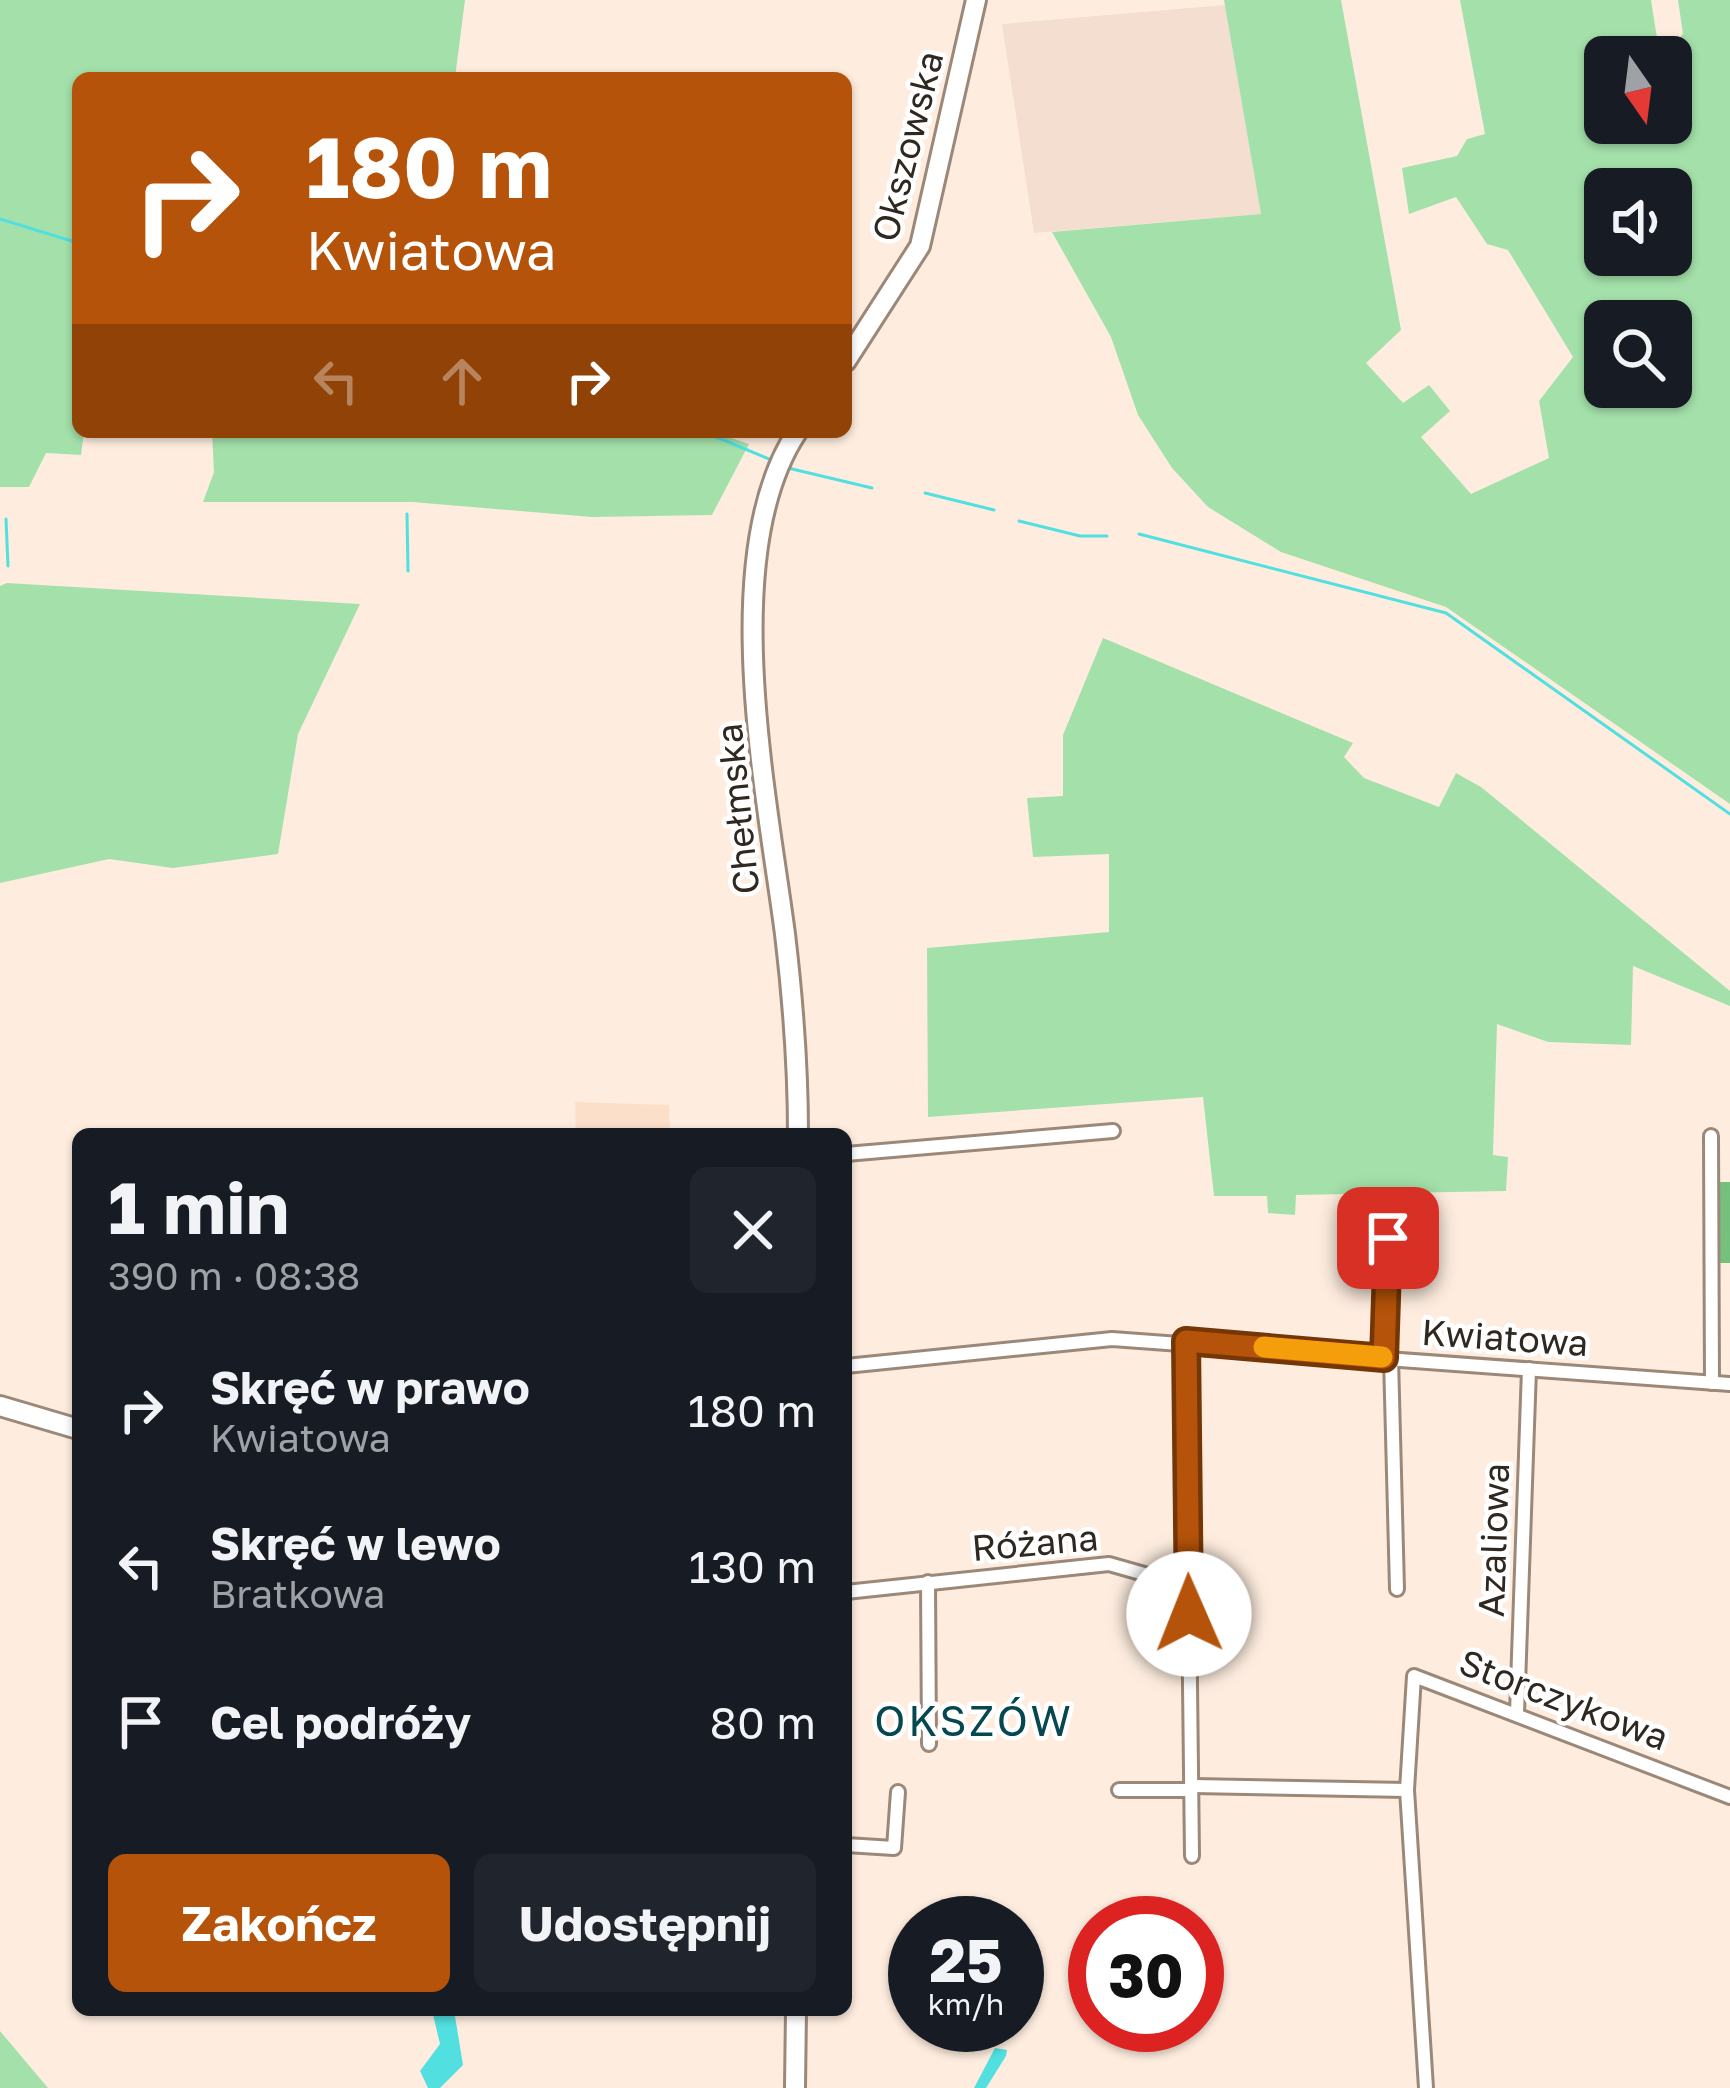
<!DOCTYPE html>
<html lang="pl">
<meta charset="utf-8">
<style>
:root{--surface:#171b24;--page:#20242c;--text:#f1f3f6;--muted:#9ea1a6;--accent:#b45309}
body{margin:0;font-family:"Golos Text",sans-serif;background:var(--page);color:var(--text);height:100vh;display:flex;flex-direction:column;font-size:45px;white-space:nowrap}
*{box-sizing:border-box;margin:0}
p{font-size:39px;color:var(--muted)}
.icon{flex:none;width:66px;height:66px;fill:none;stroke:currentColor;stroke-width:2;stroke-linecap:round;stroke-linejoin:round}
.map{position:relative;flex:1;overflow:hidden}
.side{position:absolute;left:72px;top:1128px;width:780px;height:888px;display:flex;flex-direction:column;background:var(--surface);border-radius:18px;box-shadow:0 3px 9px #0004}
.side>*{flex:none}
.hud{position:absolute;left:72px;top:72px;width:780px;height:366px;border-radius:18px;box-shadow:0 3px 9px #0004;background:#b45309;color:#fff;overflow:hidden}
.needle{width:78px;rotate:166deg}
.controls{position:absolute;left:1584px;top:36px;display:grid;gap:24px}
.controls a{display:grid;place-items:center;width:108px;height:108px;border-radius:18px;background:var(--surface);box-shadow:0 3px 9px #0004;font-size:60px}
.speed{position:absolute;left:888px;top:1896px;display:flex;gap:24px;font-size:60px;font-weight:700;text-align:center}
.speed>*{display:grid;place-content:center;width:156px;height:156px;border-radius:50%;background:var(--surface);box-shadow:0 3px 9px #0004;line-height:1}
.speed small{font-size:30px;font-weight:400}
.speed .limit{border:18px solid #d22;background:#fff;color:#111}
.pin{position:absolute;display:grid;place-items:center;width:102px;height:102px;color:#fff;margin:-51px;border-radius:24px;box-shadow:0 6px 18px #0006}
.me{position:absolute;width:132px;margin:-66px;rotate:359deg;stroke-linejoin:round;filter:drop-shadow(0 0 9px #0008)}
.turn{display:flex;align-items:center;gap:42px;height:252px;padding:0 36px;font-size:54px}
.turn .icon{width:156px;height:156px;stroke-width:2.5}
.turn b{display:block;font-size:84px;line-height:102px}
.lanes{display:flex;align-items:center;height:114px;padding:0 36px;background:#0003;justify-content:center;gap:60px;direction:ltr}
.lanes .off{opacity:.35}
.round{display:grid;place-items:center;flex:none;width:126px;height:126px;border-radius:18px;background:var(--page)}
.overview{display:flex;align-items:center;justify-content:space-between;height:204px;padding:0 36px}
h1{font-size:72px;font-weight:700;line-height:90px}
.primary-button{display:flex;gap:24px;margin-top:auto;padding:24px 36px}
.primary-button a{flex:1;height:138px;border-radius:18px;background:var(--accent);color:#fff;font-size:48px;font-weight:700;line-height:138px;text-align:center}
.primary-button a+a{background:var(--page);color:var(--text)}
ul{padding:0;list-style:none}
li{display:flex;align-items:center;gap:36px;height:156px;padding:0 36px}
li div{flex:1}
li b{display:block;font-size:45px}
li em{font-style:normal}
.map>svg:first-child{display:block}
</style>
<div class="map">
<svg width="1730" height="2088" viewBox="0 0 1730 2088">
<rect width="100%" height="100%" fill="#feeddf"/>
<polygon fill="#f3ded0" points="1225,5 1261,214 1034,233 1002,24"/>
<polygon fill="#fbdfc8" points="575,1102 669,1105 670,1134 576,1134"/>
<g fill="#a4e1aa" fill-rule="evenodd">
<polygon points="0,0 465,0 455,78 78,78 78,432 84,432 81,455 46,453 29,487 0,487"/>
<path d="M1224,0H1341L1401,330L1366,363L1403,403L1429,385L1450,411L1421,437L1471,494L1549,458L1539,401L1573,357L1508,250L1487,244L1456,197L1409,214L1402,168L1457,156L1467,139L1485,134L1460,0H1651L1660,57H1605V123H1671V57H1662L1683,34L1678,0H1730V804L1446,607L1281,552L1208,507L1172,468L1138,415L1111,337L1052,232L1261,214ZM1605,189H1671V255H1605ZM1671,321V387H1605V321Z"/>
<polygon points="212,432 713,432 749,444 712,515 592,517 412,502 203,502 214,472"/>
<polygon points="7,583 360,604 298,734 278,854 173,868 109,859 0,883 0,586"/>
<polygon points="1103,638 1353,743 1344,757 1364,778 1439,807 1456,773 1481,787 1730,991 1730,1006 1633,966 1631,1045 1548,1042 1497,1024 1493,1155 1508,1157 1506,1191 1296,1195 1295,1215 1268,1213 1267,1196 1214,1196 1203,1097 928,1117 927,948 1109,932 1109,854 1033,857 1027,798 1063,796 1063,735"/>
<polygon points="0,2031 48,2088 0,2088"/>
</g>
<rect fill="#76c07e" x="1717" y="1182" width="13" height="81"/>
<g fill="#51dfdf">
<polygon points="432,2010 454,2010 463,2065 440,2088 428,2088 420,2071 440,2044"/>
<polygon points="995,2048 1007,2050 1006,2056 986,2088 974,2088"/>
</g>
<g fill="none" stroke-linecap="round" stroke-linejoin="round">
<g stroke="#51dfdf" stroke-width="3">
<polyline points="0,219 78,243"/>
<polyline points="704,432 774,461"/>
<polyline points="788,468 872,488"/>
<polyline points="925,493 994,510"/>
<polyline points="407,514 408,571"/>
<polyline points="6,519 8,566"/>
<polyline points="1019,521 1080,536 1107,536"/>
<polyline points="1139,534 1446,613 1730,814"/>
</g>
<defs>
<g id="street">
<polyline points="1711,1136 1712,1383"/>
<polyline points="846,1154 1113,1131"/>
<polyline points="1186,1341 1192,1856"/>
<polyline points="1385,1357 1388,1238"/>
<polyline points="1391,1358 1397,1589"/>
<polyline points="846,1366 1112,1339 1730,1384"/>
<polyline points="928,1582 929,1744"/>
<polyline points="846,1592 1109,1564 1225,1597"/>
<polyline points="1517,1713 1529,1369"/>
<polyline points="1193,1786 1407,1790"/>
<polyline points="1119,1790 1191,1790"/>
<polyline points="846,1845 894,1848 898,1792"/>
<polyline points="1426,2088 1407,1790 1414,1676 1730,1797"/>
</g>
<g id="secondary">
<polyline points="846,361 920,246 976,0"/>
<path d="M797,432C716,554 767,796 785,934C793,1001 798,1067 798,1134"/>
<polyline points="0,1406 78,1429"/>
<polyline points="795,2088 796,2010"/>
</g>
</defs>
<use href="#street" stroke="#9b8878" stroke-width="18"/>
<use href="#secondary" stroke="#9b8878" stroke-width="24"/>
<use href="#street" stroke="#fff" stroke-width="12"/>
<use href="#secondary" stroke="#fff" stroke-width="18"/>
</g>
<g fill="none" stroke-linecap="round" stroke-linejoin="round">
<defs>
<polyline id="route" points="1189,1614 1186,1341 1384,1358 1388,1238"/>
</defs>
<use href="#route" stroke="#753606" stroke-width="30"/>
<use href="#route" stroke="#b45309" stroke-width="21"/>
<polyline stroke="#f59e0b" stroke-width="21" points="1264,1347 1382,1357"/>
</g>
<g text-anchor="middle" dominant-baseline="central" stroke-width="9" stroke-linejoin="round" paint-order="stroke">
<g font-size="36" fill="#2f2821" stroke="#fff">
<text transform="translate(907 146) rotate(-76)">Okszowska</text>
<text transform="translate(737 809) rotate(-96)">Chełmska</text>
<text transform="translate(1505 1337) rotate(4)">Kwiatowa</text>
<text transform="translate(1493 1540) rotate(-88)">Azaliowa</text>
<text transform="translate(1035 1542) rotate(-5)">Różana</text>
<text transform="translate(1564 1699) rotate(21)">Storczykowa</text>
</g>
<g font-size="42" letter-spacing="3" fill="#07474f" stroke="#fff">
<text x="974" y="1720">OKSZÓW</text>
</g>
</g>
</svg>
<div class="controls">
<a><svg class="needle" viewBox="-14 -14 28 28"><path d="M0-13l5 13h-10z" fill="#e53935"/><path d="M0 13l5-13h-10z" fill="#9ea1a6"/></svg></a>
<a><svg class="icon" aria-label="sound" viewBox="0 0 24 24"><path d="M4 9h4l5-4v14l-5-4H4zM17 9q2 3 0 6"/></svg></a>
<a><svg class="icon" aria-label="search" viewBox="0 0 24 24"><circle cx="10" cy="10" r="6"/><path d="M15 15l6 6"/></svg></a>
</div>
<div class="speed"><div>25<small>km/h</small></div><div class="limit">30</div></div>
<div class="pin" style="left:1388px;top:1238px;background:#d93025"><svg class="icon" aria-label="arrive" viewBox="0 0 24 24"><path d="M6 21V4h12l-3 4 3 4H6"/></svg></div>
<svg class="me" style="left:1189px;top:1614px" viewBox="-20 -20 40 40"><circle r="19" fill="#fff"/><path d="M0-13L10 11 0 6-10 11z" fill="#b45309"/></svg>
<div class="hud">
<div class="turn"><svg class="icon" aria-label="right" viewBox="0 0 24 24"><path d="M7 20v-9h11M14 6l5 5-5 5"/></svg><div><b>180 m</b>Kwiatowa</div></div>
<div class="lanes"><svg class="icon off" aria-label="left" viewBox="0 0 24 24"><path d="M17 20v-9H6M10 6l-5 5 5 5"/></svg><svg class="icon off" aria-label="ahead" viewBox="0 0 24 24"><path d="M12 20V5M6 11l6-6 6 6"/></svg><svg class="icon" aria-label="right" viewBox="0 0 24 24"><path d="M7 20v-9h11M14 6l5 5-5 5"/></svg></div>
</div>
<section class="side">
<div class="overview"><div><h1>1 min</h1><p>390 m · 08:38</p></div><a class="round"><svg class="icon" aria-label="close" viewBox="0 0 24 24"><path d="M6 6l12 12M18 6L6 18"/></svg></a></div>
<ul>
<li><svg class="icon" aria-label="right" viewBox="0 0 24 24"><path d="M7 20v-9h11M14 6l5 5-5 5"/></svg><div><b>Skręć w prawo</b><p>Kwiatowa</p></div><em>180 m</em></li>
<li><svg class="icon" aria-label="left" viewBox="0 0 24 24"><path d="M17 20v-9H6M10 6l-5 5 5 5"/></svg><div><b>Skręć w lewo</b><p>Bratkowa</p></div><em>130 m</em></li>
<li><svg class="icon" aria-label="arrive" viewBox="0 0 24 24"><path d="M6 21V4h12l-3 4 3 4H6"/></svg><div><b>Cel podróży</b></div><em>80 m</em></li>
</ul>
<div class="primary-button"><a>Zakończ</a><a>Udostępnij</a></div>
</section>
</div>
